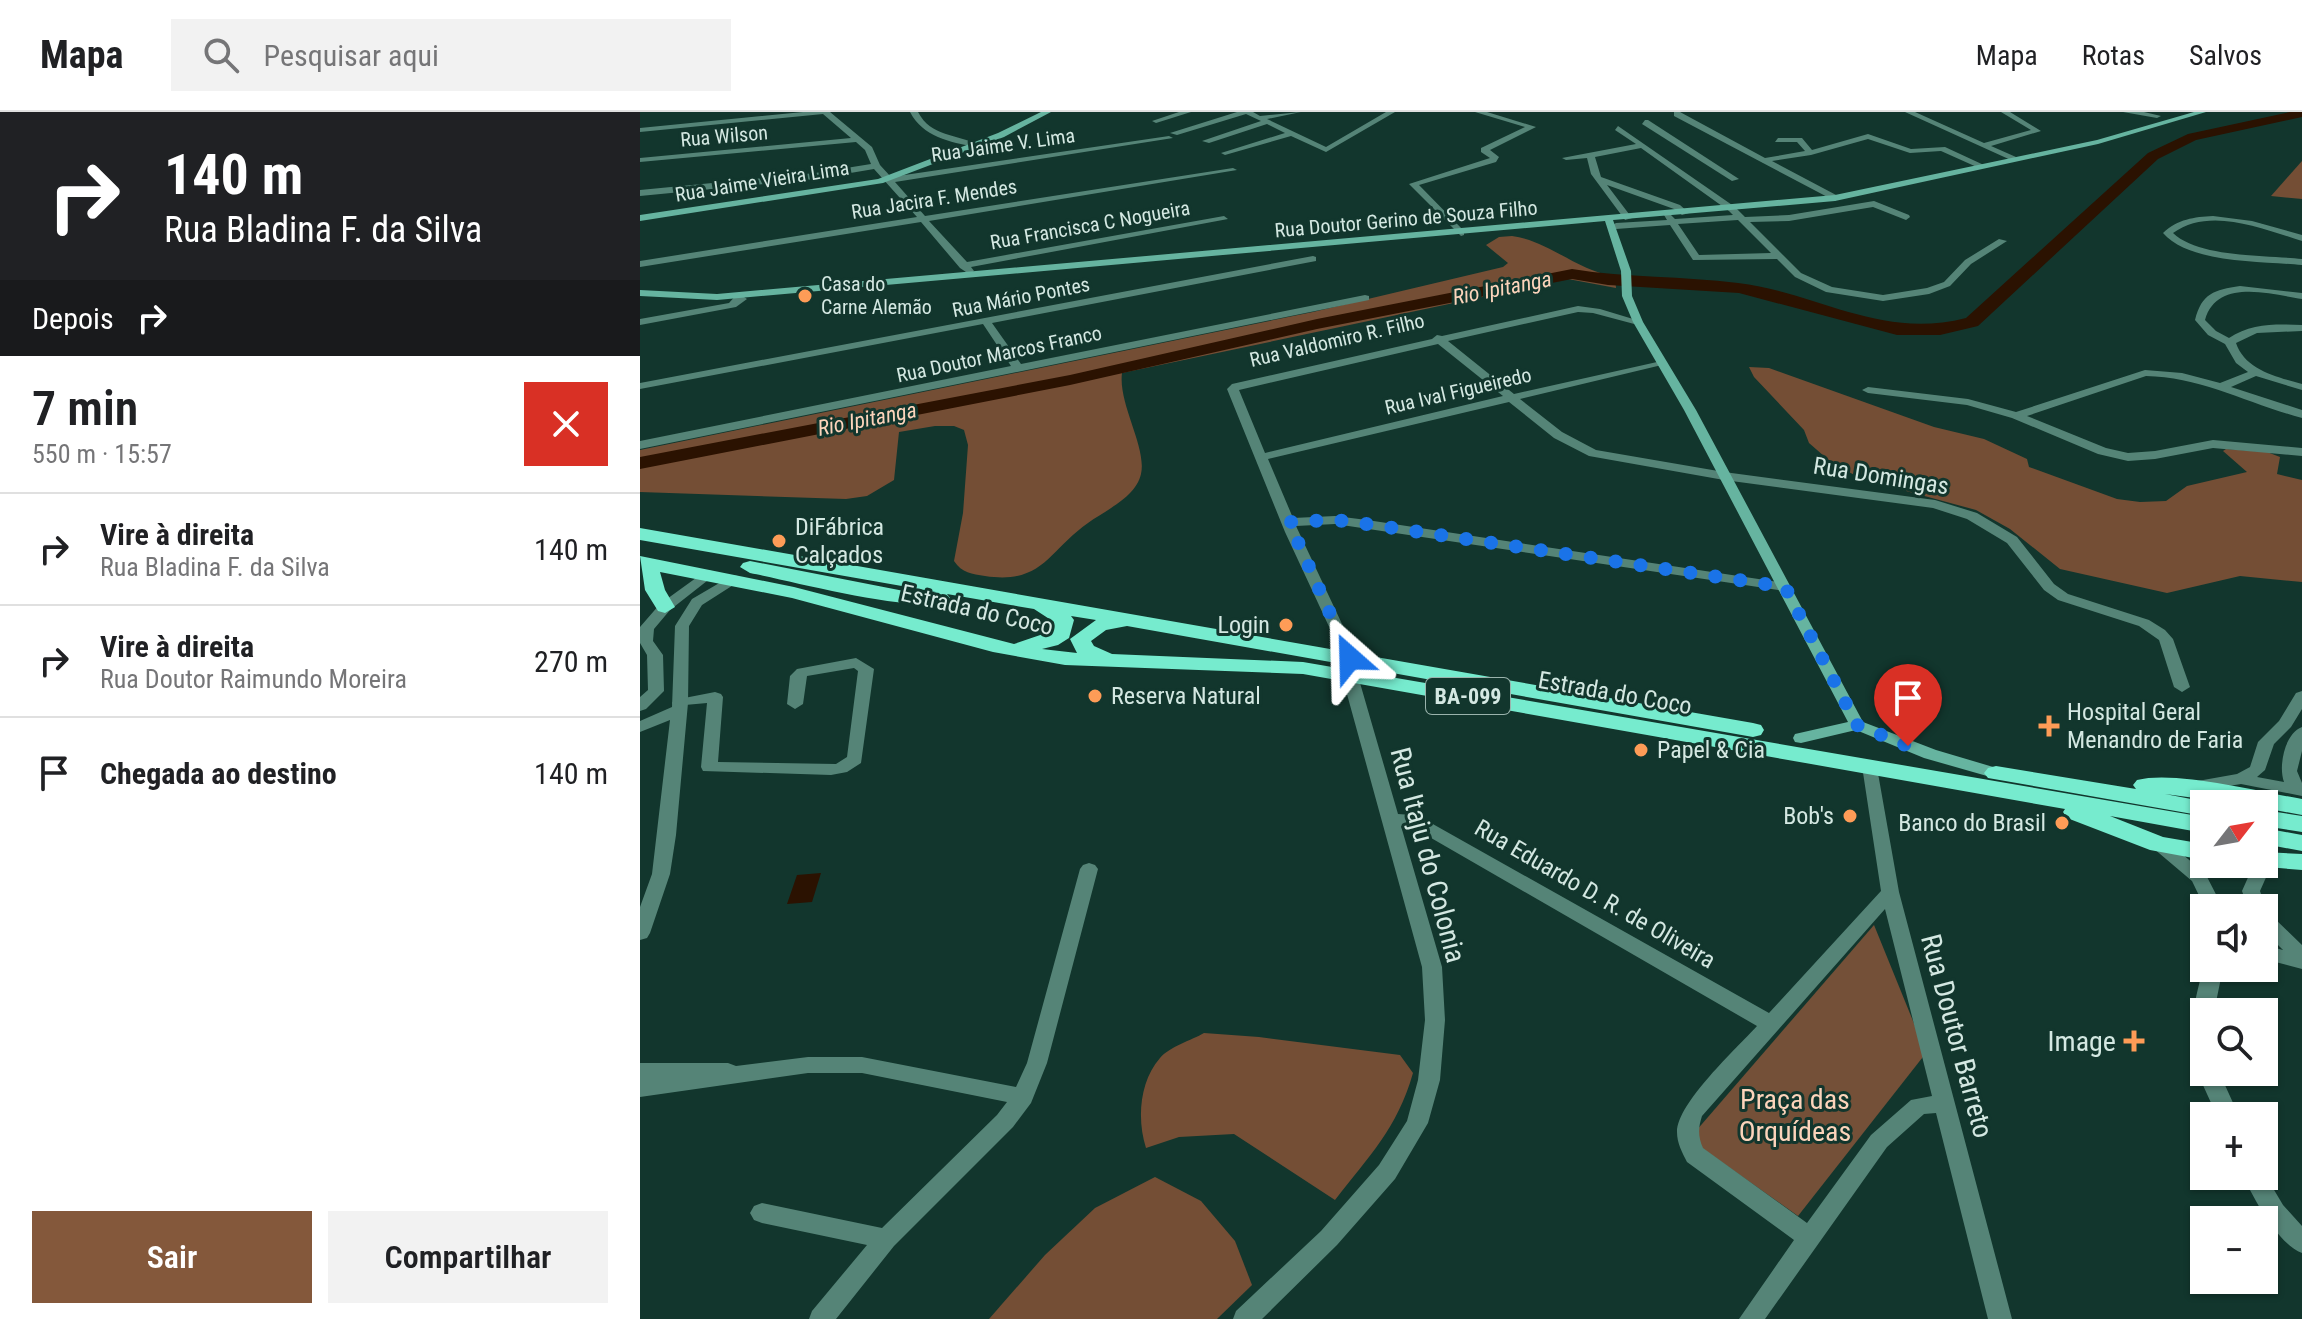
<!DOCTYPE html>
<html lang="pt">
<meta charset="utf-8">
<style>
:root{--surface:#fff;--page:#f2f2f2;--text:#202124;--muted:#757577;--line:#e0e0e0;--accent:#84583b}
body{margin:0;font-family:"Roboto Condensed",sans-serif;background:var(--page);color:var(--text);height:100vh;display:flex;flex-direction:column;font-size:30px;white-space:nowrap}
*{box-sizing:border-box;margin:0}
p{font-size:26px;color:var(--muted)}
.icon{flex:none;width:44px;height:44px;fill:none;stroke:currentColor;stroke-width:2;stroke-linecap:round;stroke-linejoin:round}
.map{position:relative;flex:1;overflow:hidden}
.side{display:flex;flex-direction:column;background:var(--surface);width:640px}
.side>*{flex:none}
.guide{background:#202124;color:#fff;overflow:hidden}
.needle{width:52px;rotate:59deg}
.buttons{position:absolute;left:1550px;top:678px;display:grid;gap:16px}
.buttons a{display:grid;place-items:center;width:88px;height:88px;border-radius:0px;background:var(--surface);box-shadow:0 2px 6px #0004;font-size:40px}
.pin{position:absolute;display:grid;place-items:center;width:68px;height:68px;color:#fff;margin:-82px -34px;border-radius:50% 50% 50% 0;rotate:-45deg;box-shadow:0 0 8px #0007}
.pin .icon{rotate:45deg}
.me{position:absolute;width:88px;margin:-44px;rotate:335deg;stroke-linejoin:round;filter:drop-shadow(0 0 6px #0008)}
.turn{display:flex;align-items:center;gap:28px;height:168px;padding:0 32px;font-size:36px}
.turn .icon{width:104px;height:104px;stroke-width:2.5}
.turn b{display:block;font-size:56px;line-height:68px}
.then{display:flex;align-items:center;height:76px;padding:0 32px;background:#0003;gap:16px;font-size:30px}
.round{display:grid;place-items:center;flex:none;width:84px;height:84px;border-radius:0px;background:var(--page)}
.head{display:flex;align-items:center;justify-content:space-between;height:136px;padding:0 32px}
h1{font-size:48px;font-weight:600;line-height:60px}
.cta{display:flex;gap:16px;margin-top:auto;padding:16px 32px}
.cta a{flex:1;height:92px;border-radius:0px;background:var(--accent);color:#fff;font-size:32px;font-weight:600;line-height:92px;text-align:center}
.cta a+a{background:var(--page);color:var(--text)}
ul{padding:0;list-style:none}
li{display:flex;align-items:center;gap:24px;height:112px;padding:0 32px;border-top:2px solid var(--line)}
li div{flex:1}
li b{display:block;font-size:30px}
li em{font-style:normal}
header{display:flex;align-items:center;gap:48px;box-sizing:border-box;height:112px;padding:0 40px;background:var(--surface);border-bottom:2px solid var(--line)}
header strong{font-size:38px}
nav{display:flex;gap:44px;margin-inline-start:auto;font-size:28px}
.search{width:560px;height:72px;background:var(--page);display:flex;align-items:center;gap:20px;box-sizing:border-box;padding:0 28px;border-radius:0px;color:var(--muted);font-size:30px}
main{display:flex;flex:1;min-height:0}
.map>svg:first-child{display:block}
</style>
<header>
<strong>Mapa</strong>
<div class="search"><svg class="icon" aria-label="search" viewBox="0 0 24 24"><circle cx="10" cy="10" r="6"/><path d="M15 15l6 6"/></svg>Pesquisar aqui</div>
<nav><a>Mapa</a><a>Rotas</a><a>Salvos</a></nav>
</header>
<main>
<section class="side">
<div class="guide">
<div class="turn"><svg class="icon" aria-label="right" viewBox="0 0 24 24"><path d="M7 20v-9h11M14 6l5 5-5 5"/></svg><div><b>140 m</b>Rua Bladina F. da Silva</div></div>
<div class="then">Depois<svg class="icon" aria-label="right" viewBox="0 0 24 24"><path d="M7 20v-9h11M14 6l5 5-5 5"/></svg></div>
</div>
<div class="head"><div><h1>7 min</h1><p>550 m · 15:57</p></div><a class="round" style="background:#d93025;color:#fff"><svg class="icon" aria-label="close" viewBox="0 0 24 24"><path d="M6 6l12 12M18 6L6 18"/></svg></a></div>
<ul>
<li><svg class="icon" aria-label="right" viewBox="0 0 24 24"><path d="M7 20v-9h11M14 6l5 5-5 5"/></svg><div><b>Vire à direita</b><p>Rua Bladina F. da Silva</p></div><em>140 m</em></li>
<li><svg class="icon" aria-label="right" viewBox="0 0 24 24"><path d="M7 20v-9h11M14 6l5 5-5 5"/></svg><div><b>Vire à direita</b><p>Rua Doutor Raimundo Moreira</p></div><em>270 m</em></li>
<li><svg class="icon" aria-label="arrive" viewBox="0 0 24 24"><path d="M6 21V4h12l-3 4 3 4H6"/></svg><div><b>Chegada ao destino</b></div><em>140 m</em></li>
</ul>
<div class="cta"><a>Sair</a><a>Compartilhar</a></div>
</section>
<div class="map">
<svg width="1662" height="1207" viewBox="0 0 1662 1207">
<rect width="100%" height="100%" fill="#12362d"/>
<polygon fill="#745038" points="1234,813 1286,941 1158,1104 1049,1027"/>
<g fill="#744e35">
<polygon points="1662,49 1662,87 1631,84"/>
<path d="M872,124C910,129 938,160 975,164L976,176L928,167L482,261C478,292 507,335 501,362C496,385 466,398 448,411C409,438 403,473 345,464C332,462 322,461 314,449L323,401L328,333L324,318L314,314H295L259,320L254,368L227,384L206,387L0,380V338L673,200L863,155L868,151L846,133L859,125Z"/>
<polygon points="1109,255 1129,256 1294,315 1344,327 1387,347 1389,355 1477,387 1500,390 1526,389 1547,374 1607,360 1583,339 1586,337 1627,340 1640,345 1637,362 1662,368 1662,470 1600,464 1527,481 1420,457 1370,417 1336,398 1222,367 1192,351 1169,331 1164,318 1114,265"/>
<path d="M564,921L619,925L760,943L773,961C757,1017 729,1044 695,1088L594,1022L539,1025L506,1036C497,1008 499,970 520,946C529,935 552,928 564,921Z"/>
<polygon points="515,1065 561,1089 595,1129 612,1173 577,1207 349,1207 405,1143 455,1096"/>
</g>
<polygon fill="#2b1201" points="181,761 172,790 147,792 157,763"/>
<g fill="none" stroke-linecap="round" stroke-linejoin="round">
<path fill="#2b1201" fill-rule="evenodd" d="M1650,0H1662V5L1556,28L1518,47L1338,214L1300,223H1257L1099,181L968,173L932,167L677,217L430,273L0,357V345L430,263L677,207L932,157C987,166 1043,164 1098,171C1179,181 1240,228 1326,206L1508,41L1548,22Z"/>
<g fill="#558477" fill-rule="evenodd">
<polygon points="163,0 190,0 232,35 240,53 251,65 529,24 533,26 255,70 285,104 593,56 597,58 289,109 327,150 584,104 588,107 331,155 334,159 329,162 320,156 281,110 0,155 0,149 277,105 234,57 175,67 0,84 0,78 175,61 231,52 225,38 216,30 0,50 0,46 211,26 183,2 0,20 0,16"/>
<path d="M270,0H278C291,25 317,22 339,33L335,35C310,30 283,25 270,0Z"/>
<polygon points="539,0 551,0 516,11 512,9"/>
<polygon points="597,0 613,0 620,4 661,0 627,7 686,35 746,0 755,0 686,40 651,24 585,43 581,41 645,21 627,12 569,31 562,29 621,9 606,2 537,23 530,21"/>
<polygon points="835,0 847,0 896,15 850,38 859,45 856,50 779,73 824,119 824,123 821,124 769,72 850,46 841,40 841,36 885,15"/>
<polygon points="1034,0 1040,0 1125,46 1165,39 1157,30 1135,30 1138,26 1162,26 1172,38 1228,22 1271,37 1305,35 1346,54 1339,56 1301,39 1270,41 1228,27 1171,43 1132,49 1198,84 1199,86 1195,89 1034,4"/>
<polygon points="1265,0 1275,0 1344,31 1391,18 1361,0 1370,0 1401,19 1351,34 1376,45 1373,49"/>
<polygon points="1483,0 1504,0 1521,4 1517,6"/>
<polygon points="1005,8 1008,8 1099,67 1092,69 1002,12"/>
<path d="M978,14L1095,95L1105,105L1149,103L1234,89L1269,103L1270,105L1266,108L1233,95L1149,109L1110,110L1161,161L1192,175L1243,183L1287,176L1304,170L1325,148L1359,127L1367,129L1331,152L1310,174L1289,182L1243,189L1186,180L1155,165L1137,147L1053,148L1030,113L976,117L971,114L976,111L1027,108L1024,103L1028,100L1035,107L1093,103L1089,99L1001,36L955,45L961,65L1040,93L1049,101L1042,103L1034,97L967,73L992,106L985,108L951,62L947,46L926,48L922,46L996,32L975,18ZM1098,108L1131,141L1059,143L1038,112Z"/>
<path d="M1573,104L1612,109L1662,123V129C1623,117 1570,94 1533,121C1559,146 1627,143 1662,147V153C1623,149 1550,152 1523,121C1538,107 1554,105 1573,104Z"/>
<polygon points="673,144 676,145 676,149 352,211 381,252 725,183 729,184 729,188 0,337 0,329 371,254 343,212 0,277 0,271"/>
<path d="M1600,174L1662,181V187C1630,182 1577,166 1565,208L1576,219L1589,226C1611,211 1637,212 1662,213V219L1617,221L1596,231C1605,258 1637,265 1662,272V278L1616,264L1591,275L1662,298V306C1609,292 1561,265 1506,264L1387,304L1466,336L1488,341L1515,339L1573,328L1662,336V344L1573,336L1515,347L1488,349L1458,342L1372,306L1327,293L1228,281L1222,278L1228,275L1328,287L1376,300L1505,258L1542,261L1580,271L1608,260L1596,251L1585,232L1568,223L1555,208C1562,181 1574,178 1600,174Z"/>
<polygon points="98,181 107,187 96,195 0,213 0,207 89,191"/>
<path d="M938,194L960,197L1003,210L998,213L953,201L938,200L808,229L874,282L1026,248V252L880,287L922,320L956,338L1084,360L1295,388L1337,401L1377,425L1414,472L1428,482L1509,508L1525,518L1533,527L1550,575L1542,580L1534,575L1519,528L1499,514L1418,488L1404,478L1367,431L1327,407L1293,396L1084,368L949,344L914,326L869,290L628,347L653,406L695,404L727,408L1145,471L1152,475L1145,479L695,412L656,414L718,546L710,551L705,549L645,420L587,277L592,272L792,227L797,223L802,224ZM798,232L863,284L625,341L599,278Z"/>
<polygon points="216,546 234,557 221,651 207,660 191,663 63,659 61,655 67,591 34,594 32,591 34,588 75,580 81,582 83,585 78,650 196,652 207,645 218,559 214,556 167,564 163,592 155,597 147,592 150,564 157,557"/>
<path d="M710,559L718,564L758,702L772,703L791,711L1129,901L1241,779L1222,654L1230,649L1236,650L1259,780L1372,1207H1348L1296,1001L1284,1002L1247,1035L1125,1207H1099L1154,1128L1047,1050C1042,1040 1037,1031 1037,1020C1037,991 1097,936 1117,914L779,719L761,714L802,855L805,908L800,968L788,1011L755,1067L697,1133L622,1207H593L596,1199L681,1119L739,1053L767,1009L778,968L785,908L782,855L702,564ZM1245,797L1292,984L1271,988L1231,1023L1167,1111L1063,1036C1058,1025 1058,1016 1062,1004Z"/>
<path d="M1662,579V597L1651,615L1634,632L1625,658L1617,665L1644,670C1638,654 1645,621 1662,615V639L1657,659L1662,671V684L1601,672L1558,679L1552,678L1550,674L1552,670L1597,662L1610,655L1618,630L1639,609L1656,581Z"/>
<polygon points="449,751 455,753 458,757 407,951 391,991 373,1015 254,1134 196,1207 169,1207 172,1199 227,1133 122,1111 114,1108 110,1101 114,1094 122,1091 242,1116 357,1003 367,990 222,961 168,961 0,985 0,951 88,951 96,954 168,945 222,945 376,975 387,951 440,757 443,753"/>
</g>
<g fill="#558477" fill-rule="evenodd">
<polygon points="67,458 72,459 74,462 72,465 30,498 14,517 13,529 23,543 24,579 6,597 0,599 0,585 8,578 7,543 0,531 0,515 20,492"/>
<polygon points="93,463 98,464 100,467 98,470 62,493 49,514 48,591 36,723 30,762 10,821 7,826 0,828 0,795 12,762 30,608 0,620 0,609 32,595 35,514 52,487"/>
<polygon points="1519,726 1525,728 1565,761 1583,796 1565,796 1552,769 1513,736 1510,732 1513,728"/>
<polygon points="1624,746 1632,752 1620,779 1626,796 1624,800 1624,796 1608,796 1602,779 1614,752 1624,752"/>
<polygon points="1624,801 1631,803 1662,833 1662,857 1624,847 1624,833 1643,838 1624,819"/>
<path d="M1564,855L1583,856L1574,900H1564V960H1579L1599,1004H1577L1557,960L1560,956C1541,939 1557,877 1564,855Z"/>
<path d="M1624,1061L1643,1093L1662,1114V1141C1638,1132 1614,1087 1603,1064H1624Z"/>
</g>
<g fill="#66b4a0" fill-rule="evenodd">
<polygon points="401,0 411,0 364,25 243,71 0,109 0,103 238,67 358,21"/>
<polygon points="1554,0 1566,0 1458,32 1195,89 973,108 991,159 992,184 1003,210 1056,298 1223,610 1296,638 1360,657 1362,661 1354,666 1284,646 1216,618 1161,631 1155,630 1153,626 1155,622 1208,610 1044,298 993,210 982,184 981,159 965,109 77,188 0,184 0,178 77,182 1195,83 1457,28"/>
</g>
<g fill="#76ebce" fill-rule="evenodd">
<path d="M0,416L1113,611L1121,613L1124,618L1121,623L1113,625L487,514L466,518L451,529L454,534L472,542L663,550L1564,705V721L1470,704L1523,725L1564,732V748L1510,738L1427,706L1423,700L1425,697L663,562L425,553L353,540L152,486L20,460L25,478L35,495L25,501L18,499L5,478L0,444L154,475L374,532L412,519L414,510L394,497L307,482L310,486L307,490C266,500 156,470 110,461L100,455L103,451L110,449L264,479L296,480L0,428ZM431,504L456,508L430,527L437,541L402,537L418,533L429,526L434,508Z"/>
<path d="M1356,654L1496,677L1493,673L1497,668C1535,658 1621,680 1662,687V703L1624,696V692H1600L1525,682L1572,691L1564,692V704L1348,666L1344,661L1348,656Z"/>
<polygon points="1624,698 1662,704 1662,720 1624,714"/>
<polygon points="1624,716 1662,723 1662,739 1624,732"/>
<polygon points="1624,740 1662,742 1662,758 1615,754 1624,752"/>
</g>
</g>
<g fill="none" stroke-linecap="round" stroke-linejoin="round">
<polyline stroke="#1a73e8" stroke-width="14" stroke-dasharray="0 25.2" points="710,546 649,410 695,408 727,412 1145,475 1217,613 1268,634"/>
</g>
<g fill="#fe9c57" stroke="#12362d" stroke-width="3">
<circle cx="165" cy="184" r="8"/>
<circle cx="139" cy="429" r="8"/>
<circle cx="646" cy="513" r="8"/>
<circle cx="455" cy="584" r="8"/>
<path d="M1405 602h8v8h8v8h-8v8h-8v-8h-8v-8h8z"/>
<circle cx="1001" cy="638" r="8"/>
<circle cx="1210" cy="704" r="8"/>
<circle cx="1422" cy="711" r="8"/>
<path d="M1490 917h8v8h8v8h-8v8h-8v-8h-8v-8h8z"/>
</g>
<g text-anchor="middle" dominant-baseline="central" stroke-width="6" stroke-linejoin="round" paint-order="stroke">
<g font-size="20" fill="#d4e8e2" stroke="#12362d">
<text transform="translate(84 24) rotate(-5)">Rua Wilson</text>
<text transform="translate(363 33) rotate(-8)">Rua Jaime V. Lima</text>
<text transform="translate(122 69) rotate(-9)">Rua Jaime Vieira Lima</text>
<text transform="translate(294 87) rotate(-9)">Rua Jacira F. Mendes</text>
<text transform="translate(766 107) rotate(-5)">Rua Doutor Gerino de Souza Filho</text>
<text transform="translate(450 113) rotate(-10)">Rua Francisca C Nogueira</text>
<text transform="translate(381 185) rotate(-11)">Rua Mário Pontes</text>
<text transform="translate(697 228) rotate(-13)">Rua Valdomiro R. Filho</text>
<text transform="translate(359 242) rotate(-12)">Rua Doutor Marcos Franco</text>
<text transform="translate(818 279) rotate(-13)">Rua Ival Figueiredo</text>
</g>
<g font-size="20" fill="#d4e8e2" stroke="#12362d" text-anchor="start">
<text x="181" y="172">Casa do<tspan x="181" dy="23">Carne Alemão</tspan></text>
</g>
<g font-size="22" font-style="italic" fill="#fcd4bb" stroke="#12362d">
<text transform="translate(862 176) rotate(-11)">Rio Ipitanga</text>
<text transform="translate(227 307) rotate(-11)">Rio Ipitanga</text>
</g>
<rect fill="#12362d" stroke="#9ab3ac" stroke-width="2" x="786" y="566" width="84" height="36" rx="6"/>
<g font-size="22" font-weight="bold" fill="#d4e8e2">
<text x="828" y="584">BA-099</text>
</g>
<g font-size="24" fill="#d4e8e2" stroke="#12362d">
<text transform="translate(1241 364) rotate(9)">Rua Domingas</text>
<text transform="translate(337 498) rotate(13)">Estrada do Coco</text>
<text transform="translate(975 581) rotate(10)">Estrada do Coco</text>
<text transform="translate(955 782) rotate(30)">Rua Eduardo D. R. de Oliveira</text>
</g>
<g font-size="24" fill="#d4e8e2" stroke="#12362d" text-anchor="start">
<text x="155" y="415">DiFábrica<tspan x="155" dy="28">Calçados</tspan></text>
<text x="630" y="513" text-anchor="end">Login</text>
<text x="471" y="584">Reserva Natural</text>
<text x="1427" y="600">Hospital Geral<tspan x="1427" dy="28">Menandro de Faria</tspan></text>
<text x="1017" y="638">Papel &amp; Cia</text>
<text x="1194" y="704" text-anchor="end">Bob's</text>
<text x="1406" y="711" text-anchor="end">Banco do Brasil</text>
</g>
<g font-size="28" fill="#d4e8e2" stroke="#12362d">
<text transform="translate(788 743) rotate(75)">Rua Itaju do Colonia</text>
<text transform="translate(1317 924) rotate(75)">Rua Doutor Barreto</text>
</g>
<g font-size="28" fill="#d4e8e2" stroke="#12362d" text-anchor="end">
<text x="1476" y="929">Image</text>
</g>
<g font-size="28" fill="#fcd4bb" stroke="#12362d">
<text x="1155" y="987">Praça das<tspan x="1155" dy="32">Orquídeas</tspan></text>
</g>
</g>
</svg>
<div class="buttons">
<a><svg class="needle" viewBox="-14 -14 28 28"><path d="M0-13l5 13h-10z" fill="#e53935"/><path d="M0 13l5-13h-10z" fill="#757577"/></svg></a>
<a><svg class="icon" aria-label="sound" viewBox="0 0 24 24"><path d="M4 9h4l5-4v14l-5-4H4zM17 9q2 3 0 6"/></svg></a>
<a><svg class="icon" aria-label="search" viewBox="0 0 24 24"><circle cx="10" cy="10" r="6"/><path d="M15 15l6 6"/></svg></a>
<a>+</a>
<a>−</a>
</div>
<div class="pin" style="left:1268px;top:634px;background:#d93025"><svg class="icon" aria-label="arrive" viewBox="0 0 24 24"><path d="M6 21V4h12l-3 4 3 4H6"/></svg></div>
<svg class="me" style="left:710px;top:546px" viewBox="-20 -20 40 40"><path d="M0-17L14 15 0 8-14 15z" fill="#1a73e8" stroke="#fff" stroke-width="4"/></svg>
</div>
</main>
